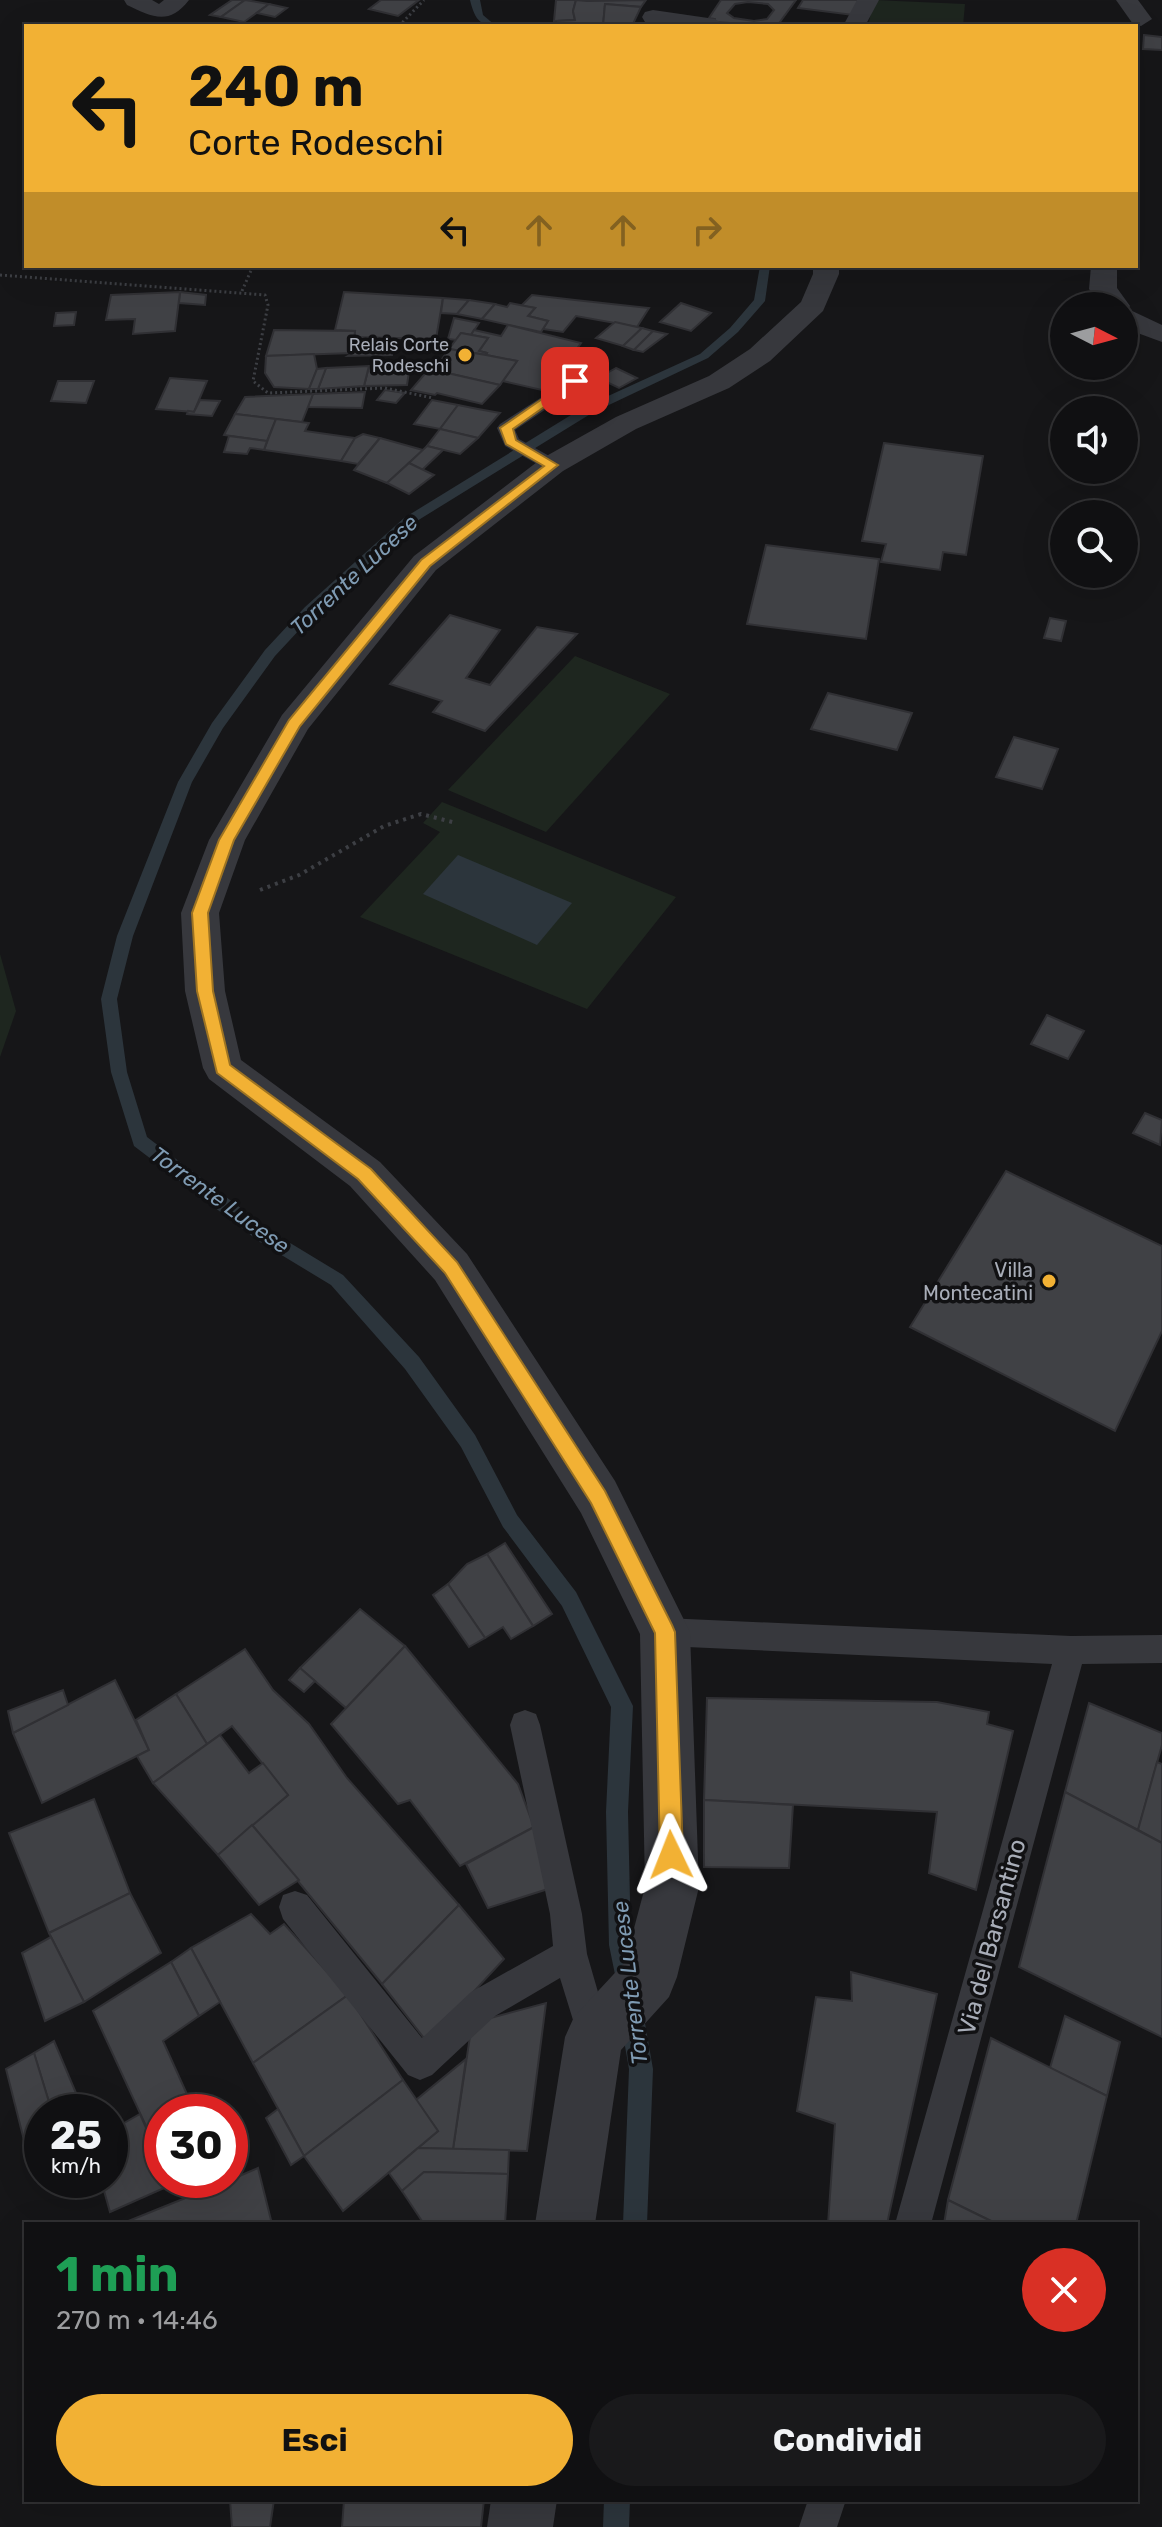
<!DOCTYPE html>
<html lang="it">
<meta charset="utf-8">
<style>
:root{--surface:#101012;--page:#19191b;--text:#f1f3f6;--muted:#9c9d9f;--line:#303032;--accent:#f2b134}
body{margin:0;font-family:Rubik,sans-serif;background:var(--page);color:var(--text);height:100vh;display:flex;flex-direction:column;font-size:30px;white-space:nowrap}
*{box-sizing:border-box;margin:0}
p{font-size:26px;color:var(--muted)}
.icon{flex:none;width:44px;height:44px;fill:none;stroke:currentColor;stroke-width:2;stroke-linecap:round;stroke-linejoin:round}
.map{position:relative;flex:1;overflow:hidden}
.details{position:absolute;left:24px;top:2222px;width:1114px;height:280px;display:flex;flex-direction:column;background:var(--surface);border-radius:0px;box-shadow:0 8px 32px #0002,0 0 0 2px var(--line)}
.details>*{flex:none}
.guide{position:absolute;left:24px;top:24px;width:1114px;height:244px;border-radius:0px;box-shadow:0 8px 32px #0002,0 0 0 2px var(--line);background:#f2b134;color:#111;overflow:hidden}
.needle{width:52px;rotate:96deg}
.buttons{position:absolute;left:1050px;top:292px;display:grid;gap:16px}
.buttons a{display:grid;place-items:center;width:88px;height:88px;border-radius:50%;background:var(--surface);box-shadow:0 8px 32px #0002,0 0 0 2px var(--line);font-size:40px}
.speed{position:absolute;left:24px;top:2094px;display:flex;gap:16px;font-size:40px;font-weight:700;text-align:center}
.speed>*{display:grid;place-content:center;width:104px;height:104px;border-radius:50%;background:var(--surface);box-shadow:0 8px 32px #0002,0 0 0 2px var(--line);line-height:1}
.speed small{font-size:20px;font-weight:400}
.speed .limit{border:12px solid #d22;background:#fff;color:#111}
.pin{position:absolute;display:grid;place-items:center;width:68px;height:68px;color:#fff;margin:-34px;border-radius:16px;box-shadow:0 4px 12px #0006}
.me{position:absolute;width:88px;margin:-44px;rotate:358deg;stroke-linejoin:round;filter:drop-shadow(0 0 6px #0008)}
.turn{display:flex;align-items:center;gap:28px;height:168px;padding:0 32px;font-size:36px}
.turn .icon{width:104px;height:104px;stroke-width:2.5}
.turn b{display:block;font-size:56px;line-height:68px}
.lanes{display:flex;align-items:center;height:76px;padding:0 32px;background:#0003;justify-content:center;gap:40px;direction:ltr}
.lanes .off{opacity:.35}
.round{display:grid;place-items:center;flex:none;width:84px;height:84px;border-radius:42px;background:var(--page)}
.headline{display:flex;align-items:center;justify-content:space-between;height:136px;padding:0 32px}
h1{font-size:48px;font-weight:700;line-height:60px;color:#1e9e55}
.button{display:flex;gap:16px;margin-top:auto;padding:16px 32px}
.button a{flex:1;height:92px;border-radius:48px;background:var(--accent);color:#111;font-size:32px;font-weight:700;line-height:92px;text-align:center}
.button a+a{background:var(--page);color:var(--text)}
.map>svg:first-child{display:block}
</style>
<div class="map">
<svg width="1162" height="2527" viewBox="0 0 1162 2527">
<rect width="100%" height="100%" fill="#161618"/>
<g fill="#1e261f">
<polygon points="874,0 965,4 963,26 868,26"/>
<polygon points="575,656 670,694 546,832 448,790"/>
<polygon points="442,802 676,897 587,1009 360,917 440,832 423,823"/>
<polygon points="0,954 16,1011 0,1057"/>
</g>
<polygon fill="#2c353c" points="458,855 572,903 537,945 423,894"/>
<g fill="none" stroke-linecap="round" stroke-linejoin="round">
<g fill="#2c353c" fill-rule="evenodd">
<path d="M470,0H480L483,15L496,26C478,26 474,16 470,0Z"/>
<polygon points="760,266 770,266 765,301 738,332 708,358 592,413 412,524 315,613 275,656 223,728 192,782 133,936 117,999 127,1072 147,1137 272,1232 343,1275 419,1357 475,1435 517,1515 576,1592 633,1706 628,1812 631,1945 639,1986 635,1994 627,1998 619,1994 609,1945 606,1812 611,1707 562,1606 503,1527 461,1447 405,1369 331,1285 260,1242 134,1146 111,1072 101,999 117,936 178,782 212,723 265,650 305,607 404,518 584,407 700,354 730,328 754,300"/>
<polygon points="631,2000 639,2004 643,2012 653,2069 647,2224 623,2224 629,2069 619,2012 623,2004"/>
<polygon points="604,2500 630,2500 629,2527 603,2527"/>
</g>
</g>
<g fill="#404145" stroke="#303034" stroke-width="2" fill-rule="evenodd">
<polygon points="232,0 245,0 221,17 210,15"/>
<polygon points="245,0 269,4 244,22 221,17"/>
<polygon points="381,0 419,0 398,16 369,9"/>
<polygon points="556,0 576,0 573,11 575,20 554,21"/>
<polygon points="576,0 587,1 646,0 641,7 605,4 603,26 558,26 558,21 575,20 573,11"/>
<path d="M721,0H796L777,26L715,22V19L709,18ZM748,2L768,4L774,10L767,19L754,21L734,18L727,13L735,4Z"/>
<polygon points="803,0 860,0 853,15 798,8"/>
<polygon points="269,4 287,8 275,17 257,13"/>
<polygon points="605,4 641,7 632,26 603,26"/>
<polygon points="1144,35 1162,37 1162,50 1143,49"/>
<polygon points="180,292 206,295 205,305 179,303"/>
<polygon points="180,292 175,331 133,334 135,319 106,320 111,295"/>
<polygon points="344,292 443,298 436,339 354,337 355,331 335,330"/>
<polygon points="532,295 575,300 649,308 637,327 576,316 563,332 543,329 548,321 528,316 535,308 521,306"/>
<polygon points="443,298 469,300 457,314 441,313"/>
<polygon points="469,300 495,304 482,319 457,314"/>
<polygon points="510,303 535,308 528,316 548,321 541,332 482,319 495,304 507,307"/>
<polygon points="681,303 711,313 691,331 660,322"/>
<polygon points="76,312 74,325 54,326 56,313"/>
<polygon points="454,318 479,323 471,335 461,333 456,340 448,339"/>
<polygon points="615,322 637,327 642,328 623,346 596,338"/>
<polygon points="508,325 581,343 546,391 503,381 517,361 486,355 487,353 479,351 488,338 471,335 474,330 501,336"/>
<polygon points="642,328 653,331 634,350 623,346"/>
<polygon points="274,330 355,331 353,353 266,356"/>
<polygon points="653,331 667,334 643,352 634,350"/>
<polygon points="461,333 488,338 479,351 487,353 486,355 449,349"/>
<polygon points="353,346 393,348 392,355 348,356 353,353"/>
<polygon points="449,349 486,355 517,361 500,385 434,370"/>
<polygon points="314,354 317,369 309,389 274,387 265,373 266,356"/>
<polygon points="410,365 407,385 364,386 369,366"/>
<polygon points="369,366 364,386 318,389 326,368"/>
<polygon points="326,368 318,389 309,389 317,369"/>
<polygon points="616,368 637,378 619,388 598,378"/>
<polygon points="429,369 434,370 500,385 482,404 437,393 435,395 411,390"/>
<polygon points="170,378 207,381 194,412 156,409"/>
<polygon points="58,381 94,381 86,403 51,401"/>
<polygon points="589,381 605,388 588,400 572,393"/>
<polygon points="385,390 405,393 396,403 377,400"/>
<polygon points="365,392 362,408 308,407 313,394"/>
<polygon points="313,394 302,422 235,414 245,397"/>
<polygon points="200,400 220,401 212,416 187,414 188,411 194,412"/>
<polygon points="432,400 458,405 440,429 414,424"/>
<polygon points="458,405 478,409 500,413 478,438 440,429"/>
<polygon points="235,414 276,419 267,441 224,435"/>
<polygon points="276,419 309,423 305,431 355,438 341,461 264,450"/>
<polygon points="440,429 478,438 460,454 427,446"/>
<polygon points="363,434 380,438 358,464 341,461 355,438"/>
<polygon points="229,436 267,441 264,450 250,448 247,454 224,452"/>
<polygon points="380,438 423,450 387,483 354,470"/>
<polygon points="884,443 983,456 966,555 943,552 940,570 881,562 886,544 862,541"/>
<polygon points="427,446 443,450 422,470 409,463"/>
<polygon points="409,463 434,475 409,494 387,483"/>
<polygon points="766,545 879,559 866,639 747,624"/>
<polygon points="450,615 500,630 466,678 490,685 537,627 577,634 485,731 433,712 442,701 390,684"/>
<polygon points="1050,618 1066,621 1061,641 1044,638"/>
<polygon points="828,693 912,713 897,750 811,729"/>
<polygon points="1014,737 1058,749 1042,789 996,777"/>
<polygon points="1047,1015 1084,1031 1068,1059 1031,1044"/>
<polygon points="1145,1113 1162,1120 1160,1145 1133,1133"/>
<polygon points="1006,1171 1162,1246 1162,1331 1115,1431 910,1327"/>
<polygon points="505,1543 552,1614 533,1626 487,1554"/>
<polygon points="487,1554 533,1626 511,1639 503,1627 485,1638 448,1584 467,1564"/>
<polygon points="448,1584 485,1638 469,1647 433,1595"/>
<polygon points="360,1609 405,1646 346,1708 300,1668"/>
<polygon points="405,1646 518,1784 534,1827 460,1866 410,1800 398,1804 331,1724"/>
<polygon points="245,1649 273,1690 309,1724 347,1778 459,1905 382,1984 252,1825 288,1795 232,1726 207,1744 176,1694"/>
<polygon points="300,1668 315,1681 304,1692 289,1680"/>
<polygon points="115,1680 149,1750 42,1803 13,1733"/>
<polygon points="63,1690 68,1705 13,1733 8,1711"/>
<polygon points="176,1694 207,1744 153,1783 137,1756 149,1750 136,1720"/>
<polygon points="707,1698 937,1702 989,1712 987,1724 1013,1731 976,1890 929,1873 937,1812 704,1800"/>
<polygon points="1089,1703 1162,1733 1162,1745 1138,1830 1065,1792"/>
<polygon points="220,1735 249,1773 263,1763 288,1795 218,1855 153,1783"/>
<polygon points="1157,1762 1162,1764 1162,1843 1138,1830"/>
<polygon points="1065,1792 1162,1843 1162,2037 1019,1967"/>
<polygon points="94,1799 130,1893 49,1933 9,1833"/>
<polygon points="704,1800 793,1805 789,1868 704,1867"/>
<polygon points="252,1825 299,1880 259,1905 218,1855"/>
<polygon points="534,1827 548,1889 488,1908 466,1864"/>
<polygon points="130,1893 161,1953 84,2002 49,1933"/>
<polygon points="459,1905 504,1959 427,2042 382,1984"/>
<polygon points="251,1914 270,1934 284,1924 348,1995 253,2063 191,1948"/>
<polygon points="51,1937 84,2002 45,2021 22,1953"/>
<polygon points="191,1948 220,2002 199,2016 171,1962"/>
<polygon points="171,1962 199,2016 163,2041 195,2112 162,2112 162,2147 157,2150 93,2011"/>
<polygon points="851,1972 937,1994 887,2224 828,2224 835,2124 797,2111 816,1997 852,2001"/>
<polygon points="348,1995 403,2080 304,2156 253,2063"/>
<polygon points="546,2003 527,2151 453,2149 472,2023"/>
<polygon points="1065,2016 1120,2042 1107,2096 1050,2068"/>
<polygon points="991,2038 1107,2096 1076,2224 997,2224 948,2200"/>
<polygon points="54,2041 84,2112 52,2112 34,2053"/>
<polygon points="34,2053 52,2112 42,2112 42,2153 29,2160 6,2069"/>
<polygon points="466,2059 453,2149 418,2148 438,2131 416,2100"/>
<polygon points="403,2080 438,2131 343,2211 304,2156"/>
<polygon points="278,2109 304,2156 291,2165 266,2118"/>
<polygon points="140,2114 162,2164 162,2180 169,2180 171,2185 110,2212 101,2180 110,2180 110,2131"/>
<polygon points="418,2148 509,2150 508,2174 424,2172 402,2191 389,2173"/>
<polygon points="258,2168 272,2224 121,2224 230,2180"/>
<polygon points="424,2172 508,2174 505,2224 424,2224 402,2191"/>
<polygon points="948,2200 997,2224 944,2224"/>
<polygon points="230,2500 274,2500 270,2527 232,2527"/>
<polygon points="344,2500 484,2500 481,2527 342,2527"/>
</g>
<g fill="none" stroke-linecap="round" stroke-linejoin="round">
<g stroke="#3d3f44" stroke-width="3" stroke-dasharray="2 3" stroke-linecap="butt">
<polyline points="399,26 424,0"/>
<polyline points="0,275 265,295 268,305 253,381 268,393 385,388 433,398"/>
<polyline points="242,291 253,266"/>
</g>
<polyline stroke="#3d3f44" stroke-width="4" stroke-dasharray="3 5" stroke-linecap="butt" points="260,890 299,875 384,826 421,814 456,823"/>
<g fill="#37383d" fill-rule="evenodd">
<polygon points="598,361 604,362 606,366 604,370 515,430 519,439 558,461 561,465 558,469 546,469 505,446 497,428 500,424"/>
<polygon points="665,1618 1071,1636 1162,1635 1162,1663 1082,1664 931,2224 895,2224 1052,1664 665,1646 654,1642 650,1632 654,1622"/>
<polygon points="525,1710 536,1714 540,1725 582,1914 587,1954 611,2037 606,2049 594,2054 582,2049 560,1978 495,2016 432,2075 420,2080 408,2075 283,1919 279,1907 283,1895 295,1891 307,1895 422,2038 471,1992 553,1946 550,1914 510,1725 514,1714"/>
<polygon points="808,2500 846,2500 837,2527 799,2527"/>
</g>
<g fill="#37383d" fill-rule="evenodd">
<path d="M124,0H152L159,4L164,0H189C169,26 152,17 127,5Z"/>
<polygon points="857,0 879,0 865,26 843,26"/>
<polygon points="1116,0 1138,0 1152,19 1141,26 1133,24"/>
<polygon points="653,10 715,19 726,26 669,26 645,22 642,17 645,12"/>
<polygon points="813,266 839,266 839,274 823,311 770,361 729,388 636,429 563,471 436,570 308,729 245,840 219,913 225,991 241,1060 380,1162 467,1254 615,1481 690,1632 699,1887 677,1977 669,1997 621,2050 595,2224 535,2224 565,2037 574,2017 625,1962 645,1887 640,1634 581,1513 435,1280 350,1186 209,1079 203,1068 185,991 181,913 209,840 282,715 414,556 541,459 616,417 709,376 750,349 801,302 813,274"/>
<polygon points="1091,266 1117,266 1117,288 1130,306 1128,309 1162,325 1162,342 1124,328 1124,306 1102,306 1089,289"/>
<polygon points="491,2500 557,2500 553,2527 487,2527"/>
</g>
</g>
<polygon fill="#f2b134" stroke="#9d7322" stroke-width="2" points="571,379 581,381 513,429 516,440 558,465 430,566 300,726 234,840 208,913 213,991 230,1065 371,1169 457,1262 605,1491 672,1625 675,1632 683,1855 679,1863 671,1867 663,1863 660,1855 655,1633 591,1503 445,1273 358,1179 217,1073 197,991 192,913 219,840 289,720 421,560 544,466 506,444 500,428"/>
<g fill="#f2b134" stroke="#111113" stroke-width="3">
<circle cx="465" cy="355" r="8"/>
<circle cx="1049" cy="1281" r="8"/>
</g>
<g text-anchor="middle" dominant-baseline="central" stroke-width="7" stroke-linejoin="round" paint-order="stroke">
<g font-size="18" fill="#a8adb8" stroke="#111113" text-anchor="end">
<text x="449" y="345">Relais Corte<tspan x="449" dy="21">Rodeschi</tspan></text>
</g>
<g font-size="20" fill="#a8adb8" stroke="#111113" text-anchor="end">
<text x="1033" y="1270">Villa<tspan x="1033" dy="23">Montecatini</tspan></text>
</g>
<g font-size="22" font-style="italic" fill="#7f9bb3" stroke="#111113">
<text transform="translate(354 575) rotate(-43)">Torrente Lucese</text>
<text transform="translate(220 1200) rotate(36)">Torrente Lucese</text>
<text transform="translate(630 1983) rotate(-97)">Torrente Lucese</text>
</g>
<g font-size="24" fill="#a8adb8" stroke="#111113">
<text transform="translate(992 1937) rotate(-75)">Via del Barsantino</text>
</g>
</g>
</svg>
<div class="buttons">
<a><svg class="needle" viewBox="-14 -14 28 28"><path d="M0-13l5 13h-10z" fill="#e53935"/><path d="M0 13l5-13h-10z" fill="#9c9d9f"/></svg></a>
<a><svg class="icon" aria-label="sound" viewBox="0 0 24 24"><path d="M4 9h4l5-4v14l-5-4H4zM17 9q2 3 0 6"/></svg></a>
<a><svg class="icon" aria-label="search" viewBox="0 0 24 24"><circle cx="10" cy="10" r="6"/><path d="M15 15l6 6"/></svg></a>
</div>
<div class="speed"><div>25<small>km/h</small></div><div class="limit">30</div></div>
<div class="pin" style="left:575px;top:381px;background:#d93025"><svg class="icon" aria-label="arrive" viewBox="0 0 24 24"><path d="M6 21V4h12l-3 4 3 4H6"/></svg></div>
<svg class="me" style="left:671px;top:1855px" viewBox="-20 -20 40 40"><path d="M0-17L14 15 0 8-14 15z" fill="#f2b134" stroke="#fff" stroke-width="4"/></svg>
<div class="guide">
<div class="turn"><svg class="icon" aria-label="left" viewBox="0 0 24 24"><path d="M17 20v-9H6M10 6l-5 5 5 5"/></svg><div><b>240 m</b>Corte Rodeschi</div></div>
<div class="lanes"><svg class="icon" aria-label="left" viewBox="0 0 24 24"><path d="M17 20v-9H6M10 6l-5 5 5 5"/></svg><svg class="icon off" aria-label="ahead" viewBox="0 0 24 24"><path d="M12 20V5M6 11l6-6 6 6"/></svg><svg class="icon off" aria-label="ahead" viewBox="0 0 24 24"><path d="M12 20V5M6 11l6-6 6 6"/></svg><svg class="icon off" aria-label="right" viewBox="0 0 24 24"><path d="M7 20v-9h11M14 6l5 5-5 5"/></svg></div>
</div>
<section class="details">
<div class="headline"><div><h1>1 min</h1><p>270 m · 14:46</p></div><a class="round" style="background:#d93025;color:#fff"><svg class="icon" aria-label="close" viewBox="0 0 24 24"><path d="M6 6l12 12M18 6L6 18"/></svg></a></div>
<div class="button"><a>Esci</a><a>Condividi</a></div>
</section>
</div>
